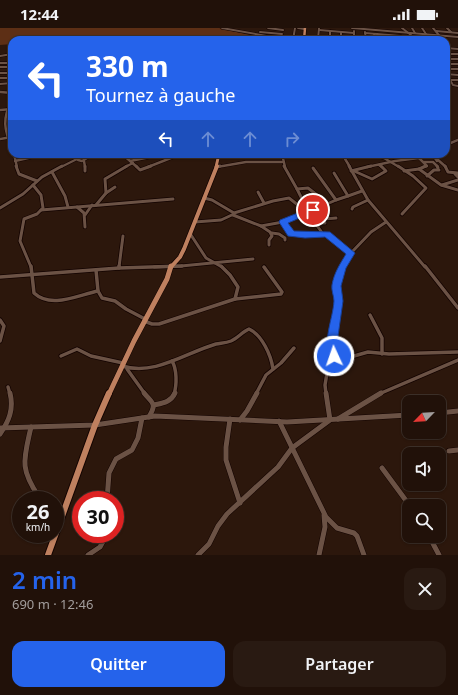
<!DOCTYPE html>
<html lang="fr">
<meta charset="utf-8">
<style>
:root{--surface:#211109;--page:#291a12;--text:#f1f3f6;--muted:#a29d9c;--line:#3e312a;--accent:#2563eb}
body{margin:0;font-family:"Noto Sans",sans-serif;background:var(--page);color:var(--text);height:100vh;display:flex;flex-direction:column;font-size:15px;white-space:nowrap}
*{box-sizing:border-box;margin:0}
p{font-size:13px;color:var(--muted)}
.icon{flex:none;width:22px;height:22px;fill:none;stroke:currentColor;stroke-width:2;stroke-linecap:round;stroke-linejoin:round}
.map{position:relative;height:527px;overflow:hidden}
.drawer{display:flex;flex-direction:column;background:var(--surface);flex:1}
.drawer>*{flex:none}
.hud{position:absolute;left:8px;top:8px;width:442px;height:122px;border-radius:12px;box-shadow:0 1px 3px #0004,0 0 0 1px var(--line);background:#2563eb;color:#fff;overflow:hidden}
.needle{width:26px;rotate:245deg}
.tools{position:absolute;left:402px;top:367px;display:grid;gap:8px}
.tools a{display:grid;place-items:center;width:44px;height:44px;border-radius:8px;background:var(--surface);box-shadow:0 1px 3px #0004,0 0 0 1px var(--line);font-size:20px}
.speed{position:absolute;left:12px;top:463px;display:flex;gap:8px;font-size:20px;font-weight:700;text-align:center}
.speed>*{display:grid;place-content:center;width:52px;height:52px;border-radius:50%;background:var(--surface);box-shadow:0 1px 3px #0004,0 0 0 1px var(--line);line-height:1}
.speed small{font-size:10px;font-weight:400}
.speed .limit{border:6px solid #d22;background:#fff;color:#111}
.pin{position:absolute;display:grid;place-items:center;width:34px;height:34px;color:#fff;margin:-17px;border:2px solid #fff;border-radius:50%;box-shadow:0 1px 4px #0007}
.me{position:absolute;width:44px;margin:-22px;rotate:357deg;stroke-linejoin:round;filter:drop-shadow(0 0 3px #0008)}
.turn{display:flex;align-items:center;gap:14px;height:84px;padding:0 12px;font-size:18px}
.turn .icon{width:52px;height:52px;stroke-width:2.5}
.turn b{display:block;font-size:28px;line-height:34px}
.lanes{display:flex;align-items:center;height:38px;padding:0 12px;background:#0003;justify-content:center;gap:20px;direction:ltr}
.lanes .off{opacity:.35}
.round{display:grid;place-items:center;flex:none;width:42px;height:42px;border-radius:12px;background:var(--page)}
.overview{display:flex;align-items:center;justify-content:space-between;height:68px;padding:0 12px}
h1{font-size:24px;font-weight:600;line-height:30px;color:var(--accent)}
.primary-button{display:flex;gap:8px;margin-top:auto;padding:8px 12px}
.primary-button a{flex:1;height:46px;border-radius:12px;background:var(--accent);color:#fff;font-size:16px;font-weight:600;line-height:46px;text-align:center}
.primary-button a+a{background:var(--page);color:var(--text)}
.status{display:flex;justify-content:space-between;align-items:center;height:28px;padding:0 20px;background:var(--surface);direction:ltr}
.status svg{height:11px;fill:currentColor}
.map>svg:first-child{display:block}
</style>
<div class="status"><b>12:44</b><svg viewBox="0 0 49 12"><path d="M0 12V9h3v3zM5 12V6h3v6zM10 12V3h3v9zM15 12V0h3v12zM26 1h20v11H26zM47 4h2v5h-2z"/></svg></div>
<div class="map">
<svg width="458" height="527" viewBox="0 0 458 527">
<rect width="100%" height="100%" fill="#2c170c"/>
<polygon fill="#5d2f15" points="0,0 219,0 262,10 271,10 273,12 188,12 195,8 193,7 185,12 124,12 100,10 12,12 12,16 0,17"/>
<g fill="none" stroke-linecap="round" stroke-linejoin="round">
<defs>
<g id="minor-far4">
<polyline points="222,0 289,12"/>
<polyline points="268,0 283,2"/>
<polyline points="298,0 304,1"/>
<polyline points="352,0 458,9"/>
<polyline points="402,0 416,11"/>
<polyline points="412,0 415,5"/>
<polyline points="422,0 426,6"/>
<polyline points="433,0 443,12"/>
<polyline points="447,0 451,4"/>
<polyline points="319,2 354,5"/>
<polyline points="330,3 330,12"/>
<polyline points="354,3 354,12"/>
<polyline points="436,3 458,5"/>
<polyline points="260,4 282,6"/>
<polyline points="341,4 341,12"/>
<polyline points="365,4 366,12"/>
<polyline points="365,5 401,8"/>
<polyline points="374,6 377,12"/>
<polyline points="318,11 319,0"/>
<polyline points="293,12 295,0"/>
<polyline points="395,12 440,10"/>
<polyline points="446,20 458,21"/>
<polyline points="446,26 458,26"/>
<polyline points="0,28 12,26"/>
<polyline points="446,31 458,31"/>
<polyline points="0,35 12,35"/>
<polyline points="446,36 458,36"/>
<polyline points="0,39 12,39"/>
<polyline points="446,41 458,41"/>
<polyline points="0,45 12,45"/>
<polyline points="446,45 453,57 458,58"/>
<polyline points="446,46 458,47"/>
<polyline points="0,50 12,50"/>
<polyline points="446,52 458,52"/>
<polyline points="0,56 12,55"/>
</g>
<g id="minor-far3">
<polyline points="0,64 12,65"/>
<path d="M12,73C2,89 4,103 12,119"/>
<polyline points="0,82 12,81"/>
<polyline points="0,111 12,109"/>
<polyline points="446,117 458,112"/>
<polyline points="14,126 17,139"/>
<polyline points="74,126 78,132 82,133 94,126"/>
<polyline points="122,126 137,139"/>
<polyline points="282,126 285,139"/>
<polyline points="342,126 350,139"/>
<polyline points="366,126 384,130 399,139"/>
<polyline points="432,126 437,133"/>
<polyline points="419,130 427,138 423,139"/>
<polyline points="437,131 446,139"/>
<polyline points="15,133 46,126"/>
<polyline points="84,133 85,139"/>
<polyline points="130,133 166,126"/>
<polyline points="424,134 433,134 438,139"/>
<polyline points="379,137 382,139"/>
<polyline points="61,139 77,131"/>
<polyline points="125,139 133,135"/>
<polyline points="148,139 181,126"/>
<polyline points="217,139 246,134 282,134"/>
<polyline points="367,139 395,133 419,130 418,126"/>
</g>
<g id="minor-far2">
<polyline points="16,138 19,146 37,153"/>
<polyline points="85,138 85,143"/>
<polyline points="136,138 140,142 151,138"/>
<polyline points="284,138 297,161 308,160 317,167 315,177 318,183 313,192 323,206 329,209 351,225 343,239"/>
<polyline points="349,138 368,172 425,239"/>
<polyline points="398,138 413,148 426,160 402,186"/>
<polyline points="437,138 438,140"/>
<polyline points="445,138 448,144 458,145"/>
<polyline points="217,139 220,138"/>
<polyline points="313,140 336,172 318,180"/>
<polyline points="419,141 426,138"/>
<polyline points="351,143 371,138"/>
<polyline points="354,143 372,151 386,143 381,138"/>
<polyline points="404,143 419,141 441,157 458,162"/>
<polyline points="52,144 65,168 68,179"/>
<polyline points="334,145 348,168 362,163"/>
<polyline points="458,146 455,146 458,149"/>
<polyline points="427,148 434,142 439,142"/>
<polyline points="442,157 458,152"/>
<polyline points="258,164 264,175"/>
<polyline points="106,165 115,159"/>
<polyline points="204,170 212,172 234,185 273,173 289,170 308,185 313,181 301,169 297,161"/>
<polyline points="336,172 348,168"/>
<polyline points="96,177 106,165 105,151 127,138"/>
<polyline points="77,179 84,185 85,199"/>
<polyline points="0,180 23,166 42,149 62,138"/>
<polyline points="352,181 353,179 368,172"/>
<polyline points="41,182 173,171"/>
<polyline points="85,187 92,177"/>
<polyline points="233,187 261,198 270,204 272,208 269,212 269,217"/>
<polyline points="195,194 221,192 234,186"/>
<polyline points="283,194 307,185"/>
<polyline points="315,195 325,195 324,191 336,190"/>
<polyline points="261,198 283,194 289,200 291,206 323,206"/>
<polyline points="272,205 279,206 285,210 285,212"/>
<polyline points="191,207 206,230 222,239"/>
<polyline points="351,225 371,204 386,194"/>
<polyline points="31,239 20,213 24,191 37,186 43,180 41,167 33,157"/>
<polyline points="119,239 123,208"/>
<polyline points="154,239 181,238 253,231"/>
</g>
<g id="minor-far1">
<path d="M31,238L34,265C51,281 78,267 98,263"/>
<polyline points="221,238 230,247 238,259 235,271"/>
<polyline points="425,238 458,280"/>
<polyline points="119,240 119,238"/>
<polyline points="96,242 98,263 102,270 115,273 126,281 145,291"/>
<polyline points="0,249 119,240 182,238"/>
<polyline points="370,287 382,310 382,326"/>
<polyline points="0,292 4,298 0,313"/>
<polyline points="144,293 152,296 159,296 235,271 281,266 282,264 264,239"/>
<polyline points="61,328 77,321 91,328 123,335"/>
<path d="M172,333C177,341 177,357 174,366"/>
<path d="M122,338C155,348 185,325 216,316C221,315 226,315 231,313C238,310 242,304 249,301C262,307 271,327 273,341"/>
<polyline points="332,338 347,330 368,324 389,326 458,324"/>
<polyline points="127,341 145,366"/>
<polyline points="8,359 10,366"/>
<polyline points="256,366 266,347 281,335 294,320"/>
<polyline points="326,366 325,357 327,345 334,331 333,308 338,273 336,258 343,238"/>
<polyline points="379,366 458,332"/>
</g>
<g id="minor">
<path d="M144,365C153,376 157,375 149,389"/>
<path d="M154,377C163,375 171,374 175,365"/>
<polyline points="439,385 458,383"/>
<polyline points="230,391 226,419 226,432 240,475"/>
<polyline points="338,391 381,365"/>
<polyline points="240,392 247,383 257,365"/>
<polyline points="279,393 326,489 337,500 354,505 357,508 364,527"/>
<path d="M31,399C24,431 19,440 39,469"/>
<polyline points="0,400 95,397 155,388 287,394 409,387"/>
<path d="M0,406C9,393 14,381 10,365"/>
<polyline points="449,423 458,422"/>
<polyline points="382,440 410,478"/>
<polyline points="107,472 109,445 116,431 132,422 138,410 142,390"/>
<polyline points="429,508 439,527"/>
<polyline points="88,527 100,519 107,506"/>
<polyline points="198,527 209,516 218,498 227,486 278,439 292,420 330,392 326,365"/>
<polyline points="319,527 325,499 324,487"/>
</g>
<polyline id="major-far4" points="304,12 305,0"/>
<polyline id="major-far3" points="216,139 219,126"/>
<polyline id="major-far2" points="171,239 180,229 184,221 217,138"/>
<polyline id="major-far1" points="109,366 134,313 167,251 171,238"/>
<polyline id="major" points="48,527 95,397 109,365"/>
</defs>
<use href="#minor-far4" stroke="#130300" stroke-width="3"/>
<use href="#minor-far3" stroke="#130300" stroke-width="3.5"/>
<use href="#minor-far2" stroke="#130300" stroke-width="4.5"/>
<use href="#minor-far1" stroke="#130300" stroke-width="5"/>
<use href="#minor" stroke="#130300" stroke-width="6"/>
<use href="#major-far4" stroke="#130300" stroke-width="3.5"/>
<use href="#major-far3" stroke="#130300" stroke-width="4"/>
<use href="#major-far2" stroke="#130300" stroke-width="5.5"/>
<use href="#major-far1" stroke="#130300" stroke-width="6"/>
<use href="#major" stroke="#130300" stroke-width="8"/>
<use href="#minor-far4" stroke="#6b5245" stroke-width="2"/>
<use href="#minor-far3" stroke="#6b5245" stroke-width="2.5"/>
<use href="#minor-far2" stroke="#6b5245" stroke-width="3"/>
<use href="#minor-far1" stroke="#6b5245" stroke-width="3.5"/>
<use href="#minor" stroke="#6b5245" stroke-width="5"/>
<use href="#major-far4" stroke="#bf805f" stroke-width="2.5"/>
<use href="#major-far3" stroke="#bf805f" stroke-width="3"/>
<use href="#major-far2" stroke="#bf805f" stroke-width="4"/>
<use href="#major-far1" stroke="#bf805f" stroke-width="5"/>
<use href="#major" stroke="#bf805f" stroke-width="6"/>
</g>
<path fill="#2563eb" stroke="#184099" d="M313,179L316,180V183L288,195L294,203L330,204L355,225L346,240L341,258L343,273L338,308L339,328L338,331L334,333L330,331C322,313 333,291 334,273C334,268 331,262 332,257C334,245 340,236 346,226L325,209L305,210L288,208L279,194L280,192Z"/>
</svg>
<div class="tools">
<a><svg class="needle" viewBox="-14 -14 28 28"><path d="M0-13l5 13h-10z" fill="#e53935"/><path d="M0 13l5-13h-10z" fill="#a29d9c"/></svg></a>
<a><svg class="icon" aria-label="sound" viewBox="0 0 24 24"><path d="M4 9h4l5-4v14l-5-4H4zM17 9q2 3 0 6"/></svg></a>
<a><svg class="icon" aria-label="search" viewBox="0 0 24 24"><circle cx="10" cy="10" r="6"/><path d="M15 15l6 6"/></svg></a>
</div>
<div class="speed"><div>26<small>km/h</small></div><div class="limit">30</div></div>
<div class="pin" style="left:313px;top:182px;background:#d93025"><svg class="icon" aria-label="arrive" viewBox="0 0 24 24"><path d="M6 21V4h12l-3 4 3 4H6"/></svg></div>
<svg class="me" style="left:334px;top:328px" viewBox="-20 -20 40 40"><circle r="17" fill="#2563eb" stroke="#fff" stroke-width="3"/><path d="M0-11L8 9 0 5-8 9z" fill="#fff"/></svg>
<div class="hud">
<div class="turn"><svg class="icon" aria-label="left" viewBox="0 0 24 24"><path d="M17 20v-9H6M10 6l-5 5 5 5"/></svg><div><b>330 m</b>Tournez à gauche</div></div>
<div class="lanes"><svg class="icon" aria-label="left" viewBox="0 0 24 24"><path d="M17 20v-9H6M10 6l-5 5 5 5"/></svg><svg class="icon off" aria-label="ahead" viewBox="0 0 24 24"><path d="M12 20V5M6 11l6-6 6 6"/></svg><svg class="icon off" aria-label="ahead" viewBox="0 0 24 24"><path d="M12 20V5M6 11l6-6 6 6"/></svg><svg class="icon off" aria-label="right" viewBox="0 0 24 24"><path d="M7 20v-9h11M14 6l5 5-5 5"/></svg></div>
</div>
</div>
<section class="drawer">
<div class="overview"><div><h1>2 min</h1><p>690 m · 12:46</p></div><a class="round"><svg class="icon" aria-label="close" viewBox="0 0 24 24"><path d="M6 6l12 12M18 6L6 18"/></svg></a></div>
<div class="primary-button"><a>Quitter</a><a>Partager</a></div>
</section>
